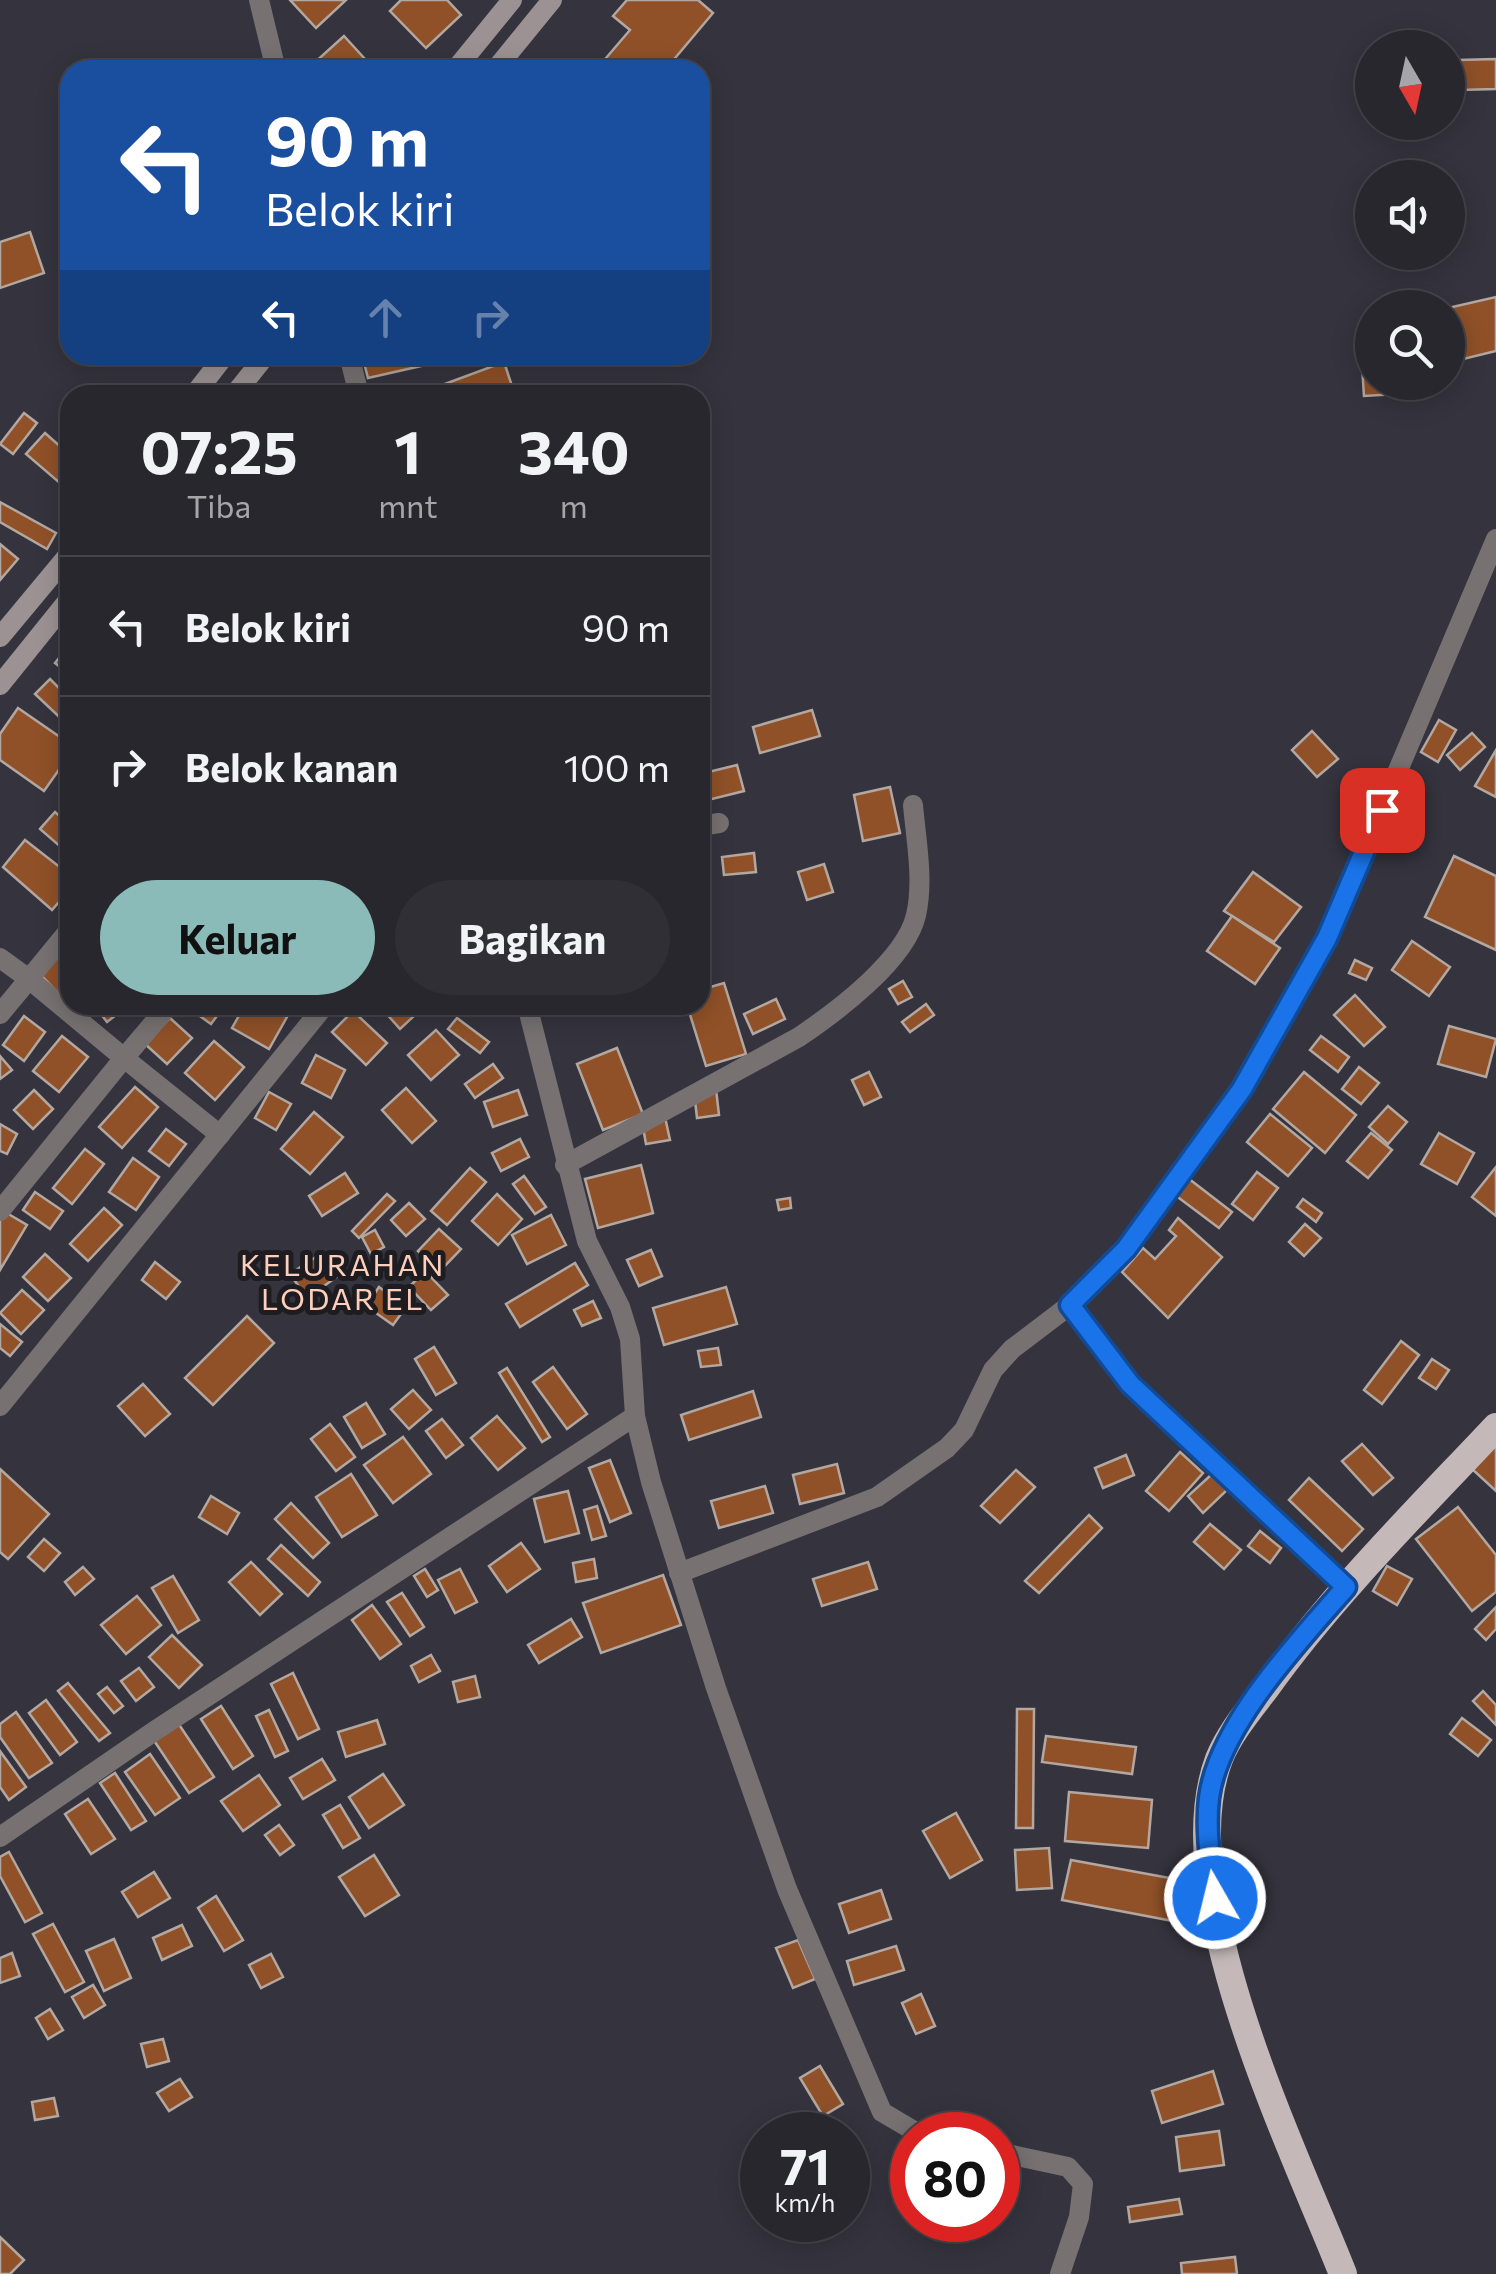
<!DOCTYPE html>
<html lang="id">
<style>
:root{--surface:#28272e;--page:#302f36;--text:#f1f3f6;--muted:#a5a5aa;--line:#44444a;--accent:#8bbbb9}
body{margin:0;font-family:Commissioner,sans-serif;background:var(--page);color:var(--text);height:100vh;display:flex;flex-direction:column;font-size:38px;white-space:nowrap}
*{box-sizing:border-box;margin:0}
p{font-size:32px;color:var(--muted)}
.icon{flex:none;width:55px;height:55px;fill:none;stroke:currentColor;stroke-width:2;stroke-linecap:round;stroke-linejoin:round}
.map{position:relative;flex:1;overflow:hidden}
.drawer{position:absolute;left:60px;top:385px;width:650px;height:630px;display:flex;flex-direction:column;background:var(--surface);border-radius:30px;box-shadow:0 5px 25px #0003,0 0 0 2px var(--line)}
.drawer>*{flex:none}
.hud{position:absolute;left:60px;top:60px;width:650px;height:305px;border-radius:30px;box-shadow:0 5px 25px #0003,0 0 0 2px var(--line);background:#1a4fa0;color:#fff;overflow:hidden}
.needle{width:65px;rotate:171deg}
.controls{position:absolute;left:1355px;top:30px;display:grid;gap:20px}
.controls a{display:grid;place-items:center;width:110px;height:110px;border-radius:50%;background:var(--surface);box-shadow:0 5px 25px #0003,0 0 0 2px var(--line);font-size:50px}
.speed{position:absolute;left:740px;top:2112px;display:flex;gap:20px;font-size:50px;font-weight:700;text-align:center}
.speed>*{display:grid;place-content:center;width:130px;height:130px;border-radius:50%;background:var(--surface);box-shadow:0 5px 25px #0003,0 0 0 2px var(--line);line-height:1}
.speed small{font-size:25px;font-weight:400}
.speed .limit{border:15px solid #d22;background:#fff;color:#111}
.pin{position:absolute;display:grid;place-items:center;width:85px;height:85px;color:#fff;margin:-42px;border-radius:20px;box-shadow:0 5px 15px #0006}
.me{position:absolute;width:110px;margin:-55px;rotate:352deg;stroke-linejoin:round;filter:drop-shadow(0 0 8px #0008)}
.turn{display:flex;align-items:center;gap:35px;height:210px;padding:0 40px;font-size:45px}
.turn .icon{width:130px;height:130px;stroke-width:2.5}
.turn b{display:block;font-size:70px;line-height:85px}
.lanes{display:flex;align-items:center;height:95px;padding:0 40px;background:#0003;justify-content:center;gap:50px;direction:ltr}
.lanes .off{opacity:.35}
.eta{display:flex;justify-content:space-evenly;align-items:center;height:170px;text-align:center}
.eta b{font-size:60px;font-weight:700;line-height:70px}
.button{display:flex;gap:20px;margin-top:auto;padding:20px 40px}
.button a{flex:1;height:115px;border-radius:60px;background:var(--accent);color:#111;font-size:40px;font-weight:700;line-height:115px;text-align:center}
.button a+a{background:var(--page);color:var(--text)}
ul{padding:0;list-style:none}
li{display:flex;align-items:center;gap:30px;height:140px;padding:0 40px;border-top:2px solid var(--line)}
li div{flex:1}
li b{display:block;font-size:38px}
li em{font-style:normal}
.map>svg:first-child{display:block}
</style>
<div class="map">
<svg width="1496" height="2274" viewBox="0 0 1496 2274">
<rect width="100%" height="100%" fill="#35343e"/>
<g fill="#905128" stroke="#b3a8a1" stroke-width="2.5">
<polygon points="290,0 346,0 316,28"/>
<polygon points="401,0 447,0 461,15 426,48 390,11"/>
<polygon points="627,0 698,0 713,13 665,70 620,70 606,58 630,30 613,16"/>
<polygon points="344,36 375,70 319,70 313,64"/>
<polygon points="1496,59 1496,89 1459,90 1458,60"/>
<polygon points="30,232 44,273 0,288 0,242"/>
<polygon points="1496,297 1496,351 1451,362 1448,308"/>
<polygon points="1372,335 1372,382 1431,382 1432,392 1364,396 1360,336"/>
<polygon points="362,355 470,355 368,378"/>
<polygon points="504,362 515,395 415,395"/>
<polygon points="24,413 37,423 13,454 0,444"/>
<polygon points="45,433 70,455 68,490 26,454"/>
<polygon points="0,502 56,533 47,549 0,522"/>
<polygon points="0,544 18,559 0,580"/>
<polygon points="67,648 70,650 70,675 55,663"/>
<polygon points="50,679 70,699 70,727 35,694"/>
<polygon points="18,708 70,744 70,754 44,791 0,760 0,734"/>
<polygon points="812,710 820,736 760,753 753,727"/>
<polygon points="1439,720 1456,730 1438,762 1421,752"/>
<polygon points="1312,731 1338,759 1317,777 1292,750"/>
<polygon points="1472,733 1485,747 1460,770 1447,755"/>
<polygon points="1496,750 1496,797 1475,786"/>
<polygon points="737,765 744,791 700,802 700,774"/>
<polygon points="890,787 900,833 863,841 854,795"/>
<polygon points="55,812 70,825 70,855 40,829"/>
<polygon points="25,840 70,875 70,889 52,910 3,867"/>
<polygon points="754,853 756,872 724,875 722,857"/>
<polygon points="1454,856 1496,876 1496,950 1425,917"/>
<polygon points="824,864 833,892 807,900 798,872"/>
<polygon points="1253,872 1301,907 1274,942 1224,911"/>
<polygon points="1232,916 1280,948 1255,984 1207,951"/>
<polygon points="1412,941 1450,967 1429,996 1392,970"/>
<polygon points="70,943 70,992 63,998 38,972"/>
<polygon points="1355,960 1372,968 1366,980 1349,973"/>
<polygon points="903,981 912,997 898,1004 889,989"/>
<polygon points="724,983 746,1054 706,1066 687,1005 700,1005 700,990"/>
<polygon points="1355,995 1385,1027 1364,1046 1334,1015"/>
<polygon points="776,999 785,1019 753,1034 744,1014"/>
<polygon points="926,1004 934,1015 910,1032 902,1022"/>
<polygon points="94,1005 129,1005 107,1022"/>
<polygon points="193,1005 225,1005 211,1024 190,1009"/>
<polygon points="245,1005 266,1005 287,1017 269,1049 232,1028"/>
<polygon points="391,1005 404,1005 414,1016 400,1029 384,1011"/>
<polygon points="353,1011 387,1043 366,1065 332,1032"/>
<polygon points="24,1016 45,1032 24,1061 3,1045"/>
<polygon points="170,1018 192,1038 167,1064 145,1044"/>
<polygon points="457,1018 489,1042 480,1053 448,1029"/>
<polygon points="1449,1026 1496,1039 1486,1077 1438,1064"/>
<polygon points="436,1030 459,1055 431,1080 408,1055"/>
<polygon points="62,1036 88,1057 59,1092 33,1071"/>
<polygon points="1321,1036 1349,1057 1338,1072 1310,1050"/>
<polygon points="214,1041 244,1067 215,1100 185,1073"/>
<polygon points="617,1048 643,1114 603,1130 577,1064"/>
<polygon points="316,1055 345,1070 331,1098 302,1083"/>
<polygon points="0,1056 12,1070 0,1079"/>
<polygon points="493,1064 503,1078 475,1098 465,1084"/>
<polygon points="1359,1067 1379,1083 1361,1104 1342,1089"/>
<polygon points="869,1072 881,1097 864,1105 852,1080"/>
<polygon points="1304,1072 1356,1115 1325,1153 1273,1109"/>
<polygon points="135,1087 158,1107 122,1148 99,1127"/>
<polygon points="406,1088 436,1121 412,1143 382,1110"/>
<polygon points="716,1089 719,1115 697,1118 694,1092"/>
<polygon points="34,1090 53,1109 33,1129 14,1110"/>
<polygon points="518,1090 527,1115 493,1127 484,1102"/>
<polygon points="269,1092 291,1104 276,1130 255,1118"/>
<polygon points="1388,1106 1407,1122 1388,1144 1369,1127"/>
<polygon points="314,1112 343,1137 310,1174 281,1149"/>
<polygon points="1270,1114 1312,1148 1288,1176 1247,1142"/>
<polygon points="665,1117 670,1140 646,1144 642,1122"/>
<polygon points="0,1124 17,1134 7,1154 0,1151"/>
<polygon points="166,1129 186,1144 169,1166 149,1151"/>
<polygon points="1371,1133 1392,1150 1368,1178 1347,1161"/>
<polygon points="1439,1133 1474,1153 1457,1184 1421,1164"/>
<polygon points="520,1139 529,1157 501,1171 492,1153"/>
<polygon points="85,1149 104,1164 72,1204 53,1188"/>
<polygon points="133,1158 159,1177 136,1210 109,1192"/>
<polygon points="641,1165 653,1213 598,1228 585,1179"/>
<polygon points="1496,1167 1496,1216 1472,1197"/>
<polygon points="470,1168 486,1182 447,1225 431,1211"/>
<polygon points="1257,1172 1278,1188 1253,1220 1232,1204"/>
<polygon points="345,1173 358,1193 322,1216 309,1196"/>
<polygon points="1184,1175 1232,1212 1219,1228 1171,1192"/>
<polygon points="524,1176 546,1207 535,1214 513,1184"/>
<polygon points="35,1192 63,1211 50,1229 23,1210"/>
<polygon points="387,1194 395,1201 359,1238 352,1231"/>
<polygon points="497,1194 522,1219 498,1245 472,1221"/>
<polygon points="790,1198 791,1208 779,1210 777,1200"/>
<polygon points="1303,1199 1322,1213 1316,1222 1297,1207"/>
<polygon points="409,1203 425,1219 406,1236 391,1220"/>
<polygon points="104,1208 122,1225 88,1261 70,1244"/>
<polygon points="5,1212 27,1225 0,1270 0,1220"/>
<polygon points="551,1215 566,1245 527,1264 512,1235"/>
<polygon points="1178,1218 1222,1257 1168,1318 1122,1272 1143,1248 1155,1259 1176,1236 1169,1230"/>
<polygon points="1305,1224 1321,1238 1304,1256 1289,1242"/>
<polygon points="439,1229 461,1249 439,1272 418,1251"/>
<polygon points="375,1230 384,1247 371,1254 362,1237"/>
<polygon points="651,1250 662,1276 639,1286 627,1260"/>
<polygon points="322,1253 338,1276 307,1298 290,1274"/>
<polygon points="45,1254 71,1278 48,1301 23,1277"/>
<polygon points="155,1262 180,1282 166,1299 142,1280"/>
<polygon points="575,1263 588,1285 520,1327 506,1304"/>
<polygon points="425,1271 448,1295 431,1310 409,1287"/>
<polygon points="379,1287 406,1307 393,1325 366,1306"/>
<polygon points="726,1287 737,1324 664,1345 653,1308"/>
<polygon points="22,1290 44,1310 21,1334 0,1313"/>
<polygon points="593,1301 601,1318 582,1326 574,1310"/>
<polygon points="247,1316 274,1343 213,1405 185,1378"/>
<polygon points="0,1324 22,1342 10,1356 0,1348"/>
<polygon points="1401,1341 1419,1355 1382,1404 1364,1390"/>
<polygon points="434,1347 456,1383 436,1395 415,1359"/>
<polygon points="718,1348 721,1365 701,1367 698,1351"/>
<polygon points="1432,1359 1449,1370 1436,1389 1419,1378"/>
<polygon points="553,1367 587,1414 567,1429 533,1382"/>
<polygon points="507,1368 550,1437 542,1442 499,1373"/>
<polygon points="143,1384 170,1414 145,1436 118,1406"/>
<polygon points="413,1390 431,1410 409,1429 391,1409"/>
<polygon points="753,1391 761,1417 689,1440 681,1415"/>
<polygon points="366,1403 385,1434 362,1448 344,1417"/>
<polygon points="497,1416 525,1448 498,1470 471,1438"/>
<polygon points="442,1419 463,1445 446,1458 426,1431"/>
<polygon points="330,1424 355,1457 336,1471 311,1439"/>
<polygon points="403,1437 431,1474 393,1503 364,1465"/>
<polygon points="1362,1444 1393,1478 1373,1495 1342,1461"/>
<polygon points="1496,1444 1496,1491 1472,1469"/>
<polygon points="1180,1452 1203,1473 1169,1511 1146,1491"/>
<polygon points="1126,1455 1134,1475 1103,1488 1095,1468"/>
<polygon points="610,1460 631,1513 610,1522 589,1468"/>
<polygon points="837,1464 844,1493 800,1504 793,1475"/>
<polygon points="0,1469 49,1514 8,1559 0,1552"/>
<polygon points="1016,1470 1035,1487 1000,1523 981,1506"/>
<polygon points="351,1474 377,1515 342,1537 316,1497"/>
<polygon points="1212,1474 1227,1490 1203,1513 1188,1496"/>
<polygon points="1309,1478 1363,1529 1342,1551 1289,1500"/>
<polygon points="765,1486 773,1513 719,1528 711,1501"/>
<polygon points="568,1491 579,1533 545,1542 534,1499"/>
<polygon points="211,1496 239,1513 227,1534 199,1517"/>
<polygon points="291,1503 329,1543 313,1558 275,1519"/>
<polygon points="597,1506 606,1536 592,1540 584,1510"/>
<polygon points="1458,1507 1496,1555 1496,1592 1472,1611 1416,1539"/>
<polygon points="1089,1515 1102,1528 1039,1593 1025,1581"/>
<polygon points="1210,1524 1241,1550 1224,1569 1194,1542"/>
<polygon points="1260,1531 1281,1548 1270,1563 1248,1546"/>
<polygon points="44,1539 60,1553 44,1571 28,1557"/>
<polygon points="521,1543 540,1569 507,1592 489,1566"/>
<polygon points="281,1545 320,1582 308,1596 268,1559"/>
<polygon points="594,1559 597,1578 576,1582 573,1563"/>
<polygon points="251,1562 282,1594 260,1615 229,1582"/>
<polygon points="868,1562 877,1589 822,1606 813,1579"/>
<polygon points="1387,1566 1412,1579 1397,1605 1373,1591"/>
<polygon points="83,1567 94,1579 75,1595 65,1582"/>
<polygon points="425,1569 438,1590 427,1597 414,1576"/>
<polygon points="460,1569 477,1602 455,1613 438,1580"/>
<polygon points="663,1575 681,1625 601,1653 583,1603"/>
<polygon points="173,1576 199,1620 178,1633 152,1588"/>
<polygon points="402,1593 424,1627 410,1636 387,1602"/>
<polygon points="137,1596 161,1625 126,1654 101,1625"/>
<polygon points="372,1605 401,1644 380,1659 352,1620"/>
<polygon points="1496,1607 1496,1629 1486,1640 1475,1629"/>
<polygon points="571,1619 582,1637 539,1663 528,1645"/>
<polygon points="172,1635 202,1665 179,1688 149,1657"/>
<polygon points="431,1655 440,1671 419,1682 411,1666"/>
<polygon points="139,1668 154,1687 136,1701 121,1681"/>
<polygon points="293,1673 319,1729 298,1739 271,1684"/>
<polygon points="475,1676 480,1697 458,1702 453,1682"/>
<polygon points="68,1683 110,1733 99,1741 58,1691"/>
<polygon points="107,1687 123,1706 114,1713 98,1694"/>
<polygon points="1483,1691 1496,1705 1496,1725 1473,1701"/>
<polygon points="46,1700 77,1742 60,1755 29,1713"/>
<polygon points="221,1706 253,1756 233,1769 201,1719"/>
<polygon points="1017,1709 1034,1709 1033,1828 1016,1828"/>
<polygon points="269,1710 288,1751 275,1757 256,1716"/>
<polygon points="16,1712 52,1763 29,1778 0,1737 0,1724"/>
<polygon points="1462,1718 1491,1740 1478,1756 1450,1734"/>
<polygon points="377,1720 385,1744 346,1757 338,1732"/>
<polygon points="178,1723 214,1777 189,1793 153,1739"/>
<polygon points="1046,1736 1136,1747 1132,1774 1042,1762"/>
<polygon points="0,1751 26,1787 9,1800 0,1787"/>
<polygon points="150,1754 180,1798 155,1815 125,1772"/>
<polygon points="322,1759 335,1780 303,1799 290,1778"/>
<polygon points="115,1773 146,1821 131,1830 100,1783"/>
<polygon points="383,1774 404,1805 369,1828 349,1797"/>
<polygon points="259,1775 280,1805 243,1831 221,1801"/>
<polygon points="1069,1792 1152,1800 1148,1848 1065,1841"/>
<polygon points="88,1799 115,1839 91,1854 65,1814"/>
<polygon points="340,1805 360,1838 343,1848 323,1815"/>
<polygon points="956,1813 982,1860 950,1878 923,1831"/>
<polygon points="279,1825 294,1845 280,1855 265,1835"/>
<polygon points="1049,1848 1052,1888 1017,1890 1015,1850"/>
<polygon points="9,1852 42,1913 25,1922 0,1876 0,1857"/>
<polygon points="374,1855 399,1895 365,1916 339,1877"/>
<polygon points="1071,1860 1186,1881 1178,1922 1062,1900"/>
<polygon points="154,1872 170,1898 138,1917 122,1892"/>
<polygon points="881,1890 891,1919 849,1933 839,1904"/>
<polygon points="216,1896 243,1940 224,1951 198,1908"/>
<polygon points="53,1924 84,1982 65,1992 33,1934"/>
<polygon points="182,1925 192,1946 162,1960 153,1938"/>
<polygon points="114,1939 131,1978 104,1991 86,1951"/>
<polygon points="798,1940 815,1979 793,1988 776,1948"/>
<polygon points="896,1946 904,1970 854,1985 847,1961"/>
<polygon points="12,1953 20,1976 0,1983 0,1958"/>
<polygon points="271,1954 283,1977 261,1988 249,1965"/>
<polygon points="93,1985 105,2005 84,2018 72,1997"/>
<polygon points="921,1994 935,2026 916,2034 902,2003"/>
<polygon points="50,2009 63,2030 48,2039 36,2018"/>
<polygon points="163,2039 169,2061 147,2067 141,2044"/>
<polygon points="820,2066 843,2104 823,2116 800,2078"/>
<polygon points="1213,2071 1223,2104 1162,2123 1152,2091"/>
<polygon points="180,2079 192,2097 169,2111 157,2093"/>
<polygon points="54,2098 58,2116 35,2120 32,2102"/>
<polygon points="1219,2131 1224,2165 1180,2171 1176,2137"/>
<polygon points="1179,2199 1182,2214 1130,2222 1128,2207"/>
<polygon points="0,2237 24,2260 10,2274 0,2274"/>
<polygon points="1235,2257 1237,2274 1182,2274 1181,2263"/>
</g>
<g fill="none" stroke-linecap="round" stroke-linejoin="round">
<g stroke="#777172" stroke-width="20">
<polyline points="259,0 276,70"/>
<polyline points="349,355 359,395"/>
<polyline points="700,826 719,823"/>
<polyline points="70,929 29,979 124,1058 169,1005"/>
<polyline points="0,958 29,979 0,1014"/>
<polyline points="527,1005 587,1241 620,1307 630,1339 635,1416 651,1482 716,1688 787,1889 882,2112 921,2135"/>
<path d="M565,1165L799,1037C836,1012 906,960 916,915C924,880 916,840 913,805"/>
<polyline points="0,1211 124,1058 220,1135"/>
<polyline points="1070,1305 1130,1383 1346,1587"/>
<polyline points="0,1406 325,1005"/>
<polyline points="679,1573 877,1497 947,1448 964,1430 993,1370 1012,1349 1070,1305 1126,1249 1242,1089 1327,938 1496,539"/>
<polyline points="0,1837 156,1730 635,1416"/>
<polyline points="998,2152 1068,2167 1083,2184 1079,2217 1060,2274"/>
</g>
<g stroke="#9c9293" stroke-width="20">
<polyline points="455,70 512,0"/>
<polyline points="495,70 552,0"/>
<polyline points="194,395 225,355"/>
<polyline points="234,395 266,355"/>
<polyline points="0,637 70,553"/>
<polyline points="0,685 70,598"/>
</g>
<path stroke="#c4b8b8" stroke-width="28" d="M1343,2274C1292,2145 1168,1894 1219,1759C1229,1734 1249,1710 1265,1689C1333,1594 1416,1512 1496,1427"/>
</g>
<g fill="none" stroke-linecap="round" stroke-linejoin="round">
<defs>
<path id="route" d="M1215,1898C1211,1865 1205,1831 1209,1798C1218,1726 1299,1641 1346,1587L1130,1384L1070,1305L1126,1249L1242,1089L1327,938L1382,810"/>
</defs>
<use href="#route" stroke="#114b97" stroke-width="25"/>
<use href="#route" stroke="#1a73e8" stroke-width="18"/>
</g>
<g text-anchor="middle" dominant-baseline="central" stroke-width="10" stroke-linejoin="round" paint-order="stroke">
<g font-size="30" letter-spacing="2.5" fill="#fecebd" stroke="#1d1d21">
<text x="343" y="1263">KELURAHAN<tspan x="343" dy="34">LODAR EL</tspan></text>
</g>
</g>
</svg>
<div class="controls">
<a><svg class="needle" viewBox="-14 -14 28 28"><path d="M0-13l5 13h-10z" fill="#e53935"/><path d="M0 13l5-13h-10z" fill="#a5a5aa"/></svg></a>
<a><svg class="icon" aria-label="sound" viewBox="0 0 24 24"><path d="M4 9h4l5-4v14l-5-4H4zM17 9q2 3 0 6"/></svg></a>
<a><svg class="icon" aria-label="search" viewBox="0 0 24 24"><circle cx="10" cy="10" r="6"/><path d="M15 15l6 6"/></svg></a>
</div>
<div class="speed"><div>71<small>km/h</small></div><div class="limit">80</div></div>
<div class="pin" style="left:1382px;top:810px;background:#d93025"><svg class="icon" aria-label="arrive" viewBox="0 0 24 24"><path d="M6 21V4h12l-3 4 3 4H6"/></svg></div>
<svg class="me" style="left:1215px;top:1898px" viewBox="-20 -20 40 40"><circle r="17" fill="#1a73e8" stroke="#fff" stroke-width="3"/><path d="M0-11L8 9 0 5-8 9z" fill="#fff"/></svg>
<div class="hud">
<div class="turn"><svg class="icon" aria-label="left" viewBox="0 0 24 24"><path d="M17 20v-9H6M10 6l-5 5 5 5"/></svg><div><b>90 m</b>Belok kiri</div></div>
<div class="lanes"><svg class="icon" aria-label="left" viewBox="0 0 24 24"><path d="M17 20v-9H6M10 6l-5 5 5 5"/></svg><svg class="icon off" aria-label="ahead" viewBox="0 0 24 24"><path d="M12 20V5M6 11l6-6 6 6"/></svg><svg class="icon off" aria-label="right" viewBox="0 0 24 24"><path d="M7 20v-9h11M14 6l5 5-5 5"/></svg></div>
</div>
<section class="drawer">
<div class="eta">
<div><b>07:25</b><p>Tiba</p></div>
<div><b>1</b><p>mnt</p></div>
<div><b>340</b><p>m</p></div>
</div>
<ul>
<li><svg class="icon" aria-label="left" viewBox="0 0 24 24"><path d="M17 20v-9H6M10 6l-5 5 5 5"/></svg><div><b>Belok kiri</b></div><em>90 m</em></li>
<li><svg class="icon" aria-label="right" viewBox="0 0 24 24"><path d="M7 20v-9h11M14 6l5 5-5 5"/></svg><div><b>Belok kanan</b></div><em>100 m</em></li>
</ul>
<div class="button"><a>Keluar</a><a>Bagikan</a></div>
</section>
</div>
